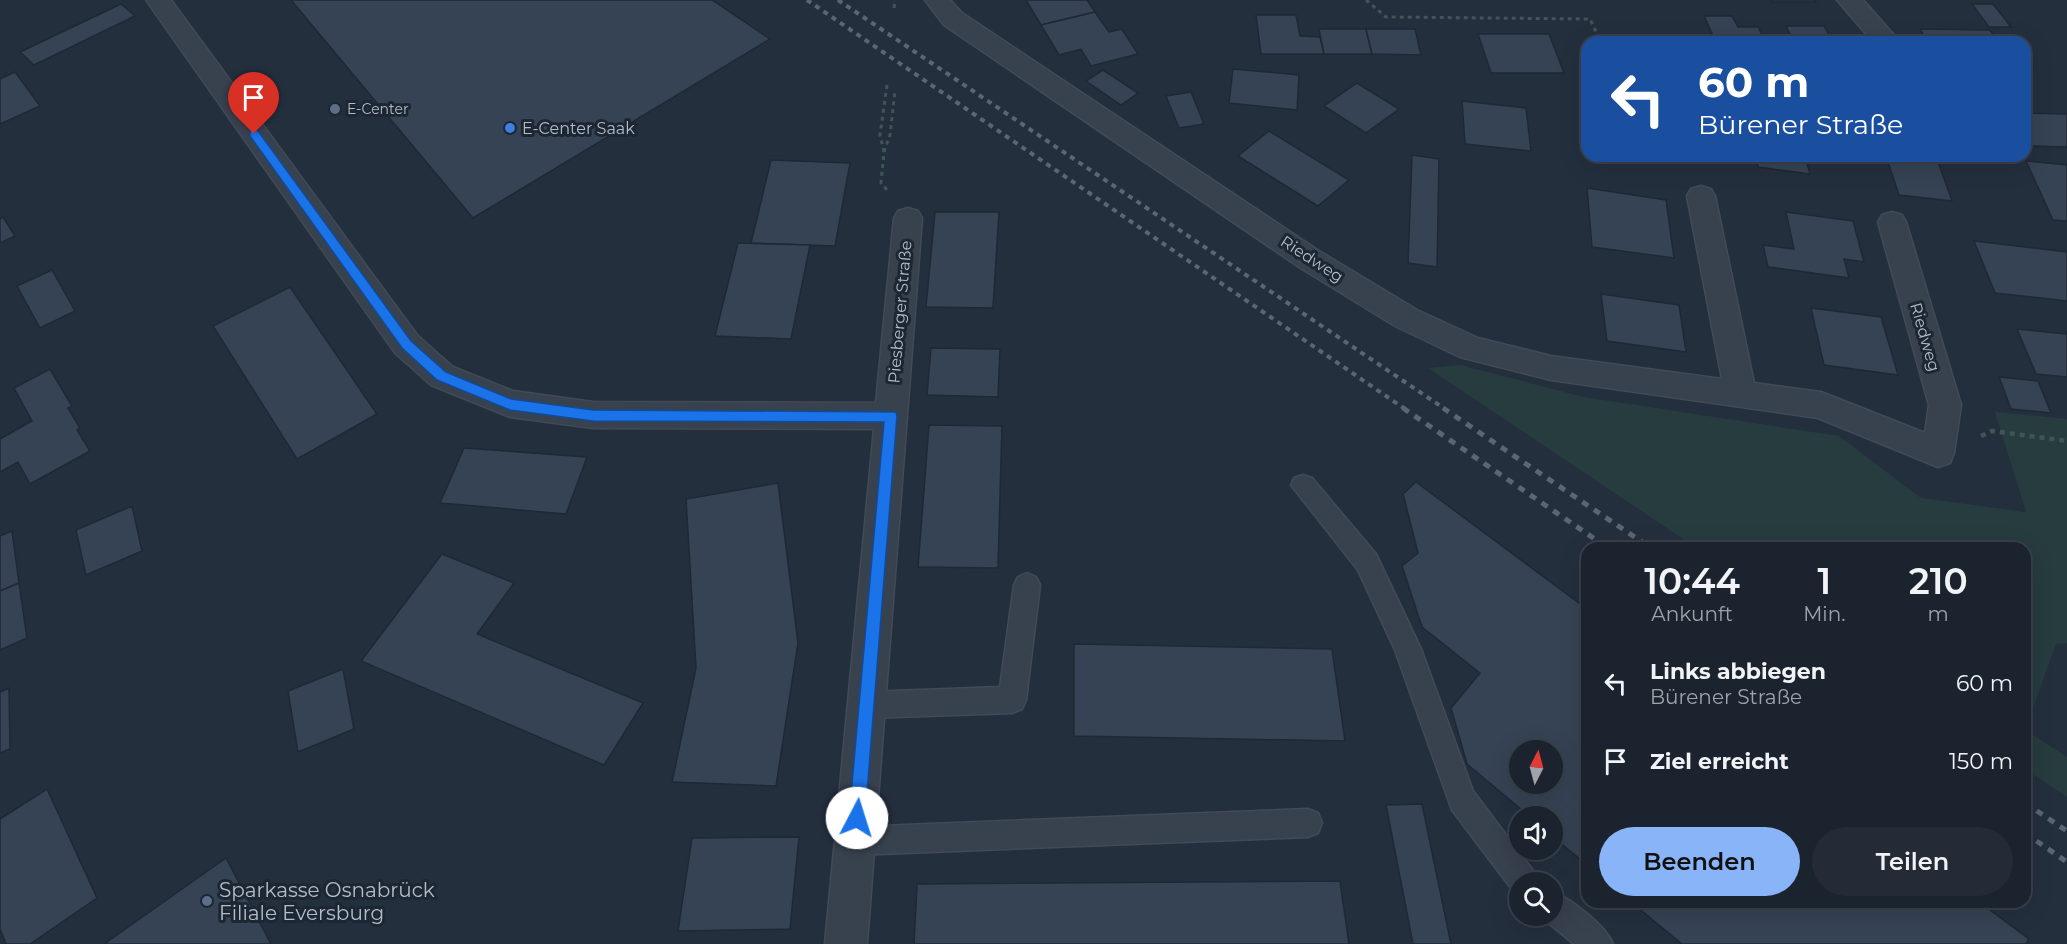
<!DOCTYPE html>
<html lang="de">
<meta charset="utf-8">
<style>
:root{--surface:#1b232e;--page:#242b36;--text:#f1f3f6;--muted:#a0a4aa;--line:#39404a;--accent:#8ab4f8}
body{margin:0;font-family:Montserrat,sans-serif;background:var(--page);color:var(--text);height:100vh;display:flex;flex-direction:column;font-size:22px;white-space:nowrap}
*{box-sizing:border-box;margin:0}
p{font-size:20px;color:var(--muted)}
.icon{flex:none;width:33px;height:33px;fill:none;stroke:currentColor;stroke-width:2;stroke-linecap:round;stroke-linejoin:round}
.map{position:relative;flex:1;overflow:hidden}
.sheet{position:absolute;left:1581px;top:542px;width:450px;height:366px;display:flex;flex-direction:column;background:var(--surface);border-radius:18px;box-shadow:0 6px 24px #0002,0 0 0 2px var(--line)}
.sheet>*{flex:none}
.guide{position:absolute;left:1581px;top:36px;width:450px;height:126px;border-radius:18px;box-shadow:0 6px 24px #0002,0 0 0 2px var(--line);background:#1a4fa0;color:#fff;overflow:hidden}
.needle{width:39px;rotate:6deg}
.buttons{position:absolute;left:1509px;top:740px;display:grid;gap:12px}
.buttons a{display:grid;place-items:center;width:54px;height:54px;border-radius:50%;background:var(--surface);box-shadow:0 6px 24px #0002,0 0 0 2px var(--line);font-size:30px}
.pin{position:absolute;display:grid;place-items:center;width:51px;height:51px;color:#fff;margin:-62px -26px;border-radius:50% 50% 50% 0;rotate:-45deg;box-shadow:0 0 6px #0007}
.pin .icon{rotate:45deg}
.me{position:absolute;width:66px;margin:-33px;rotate:5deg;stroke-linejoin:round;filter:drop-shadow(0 0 4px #0008)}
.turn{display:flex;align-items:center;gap:21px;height:126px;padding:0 18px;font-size:27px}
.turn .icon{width:78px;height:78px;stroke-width:2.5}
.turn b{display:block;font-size:42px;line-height:51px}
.eta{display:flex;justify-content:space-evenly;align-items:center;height:102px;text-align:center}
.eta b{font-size:36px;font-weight:600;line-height:42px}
.primary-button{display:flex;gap:12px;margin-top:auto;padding:12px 18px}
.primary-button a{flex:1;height:69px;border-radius:36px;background:var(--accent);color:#111;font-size:24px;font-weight:600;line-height:69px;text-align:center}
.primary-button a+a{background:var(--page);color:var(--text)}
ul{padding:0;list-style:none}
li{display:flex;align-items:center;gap:18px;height:78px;padding:0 18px}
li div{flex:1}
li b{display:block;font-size:22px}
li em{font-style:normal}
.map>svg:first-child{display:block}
</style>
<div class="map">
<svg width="2067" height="944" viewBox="0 0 2067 944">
<rect width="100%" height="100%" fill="#242f3e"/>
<polygon fill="#263c3f" points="1460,365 1584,397 1839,436 1921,498 2026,512 1995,412 2067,419 2067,643 2056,644 2025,730 2067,757 2067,797 2025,769 2025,548 1695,547 1428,368"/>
<g fill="#364354" stroke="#1f2835" stroke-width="1.5" fill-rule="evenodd">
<polygon points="291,0 712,0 770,39 473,218"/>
<polygon points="1026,0 1087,0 1095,12 1041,25"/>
<polygon points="1771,0 1814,0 1816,2 1772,2"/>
<polygon points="121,4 135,16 34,65 20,52"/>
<polygon points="1972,4 1993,4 2011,27 1989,27"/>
<polygon points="1095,12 1109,32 1122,29 1138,54 1091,66 1081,49 1059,55 1041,25"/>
<polygon points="1256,15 1296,15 1300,36 1320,37 1324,54 1261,54"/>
<polygon points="1704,16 1732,16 1738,27 1758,27 1766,42 1716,42"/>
<polygon points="1786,26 1824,26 1833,42 1794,42"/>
<polygon points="1319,29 1366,29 1372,54 1324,54"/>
<polygon points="1366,29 1415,29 1421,55 1372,54"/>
<polygon points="1920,29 1990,30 1998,42 1928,42"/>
<polygon points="1478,34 1549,34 1564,73 1491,73"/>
<polygon points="1233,69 1299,75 1297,110 1229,103"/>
<polygon points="1103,70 1138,93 1121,105 1086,81"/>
<polygon points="15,72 40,106 0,124 0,79"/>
<polygon points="1357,83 1399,109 1366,133 1324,106"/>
<polygon points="1191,92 1204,124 1179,128 1166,96"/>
<polygon points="1462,101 1526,108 1531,151 1465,144"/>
<polygon points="2025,113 2067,114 2067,147 2028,146 2025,142"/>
<polygon points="1269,131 1349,180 1318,206 1238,156"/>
<polygon points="1412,155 1439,159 1437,267 1408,263"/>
<polygon points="1755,156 1805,156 1810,174 1758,167"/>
<polygon points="1886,156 1936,156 1952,201 1899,195"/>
<polygon points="771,160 850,163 835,246 751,243"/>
<polygon points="2026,161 2067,165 2067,221 2053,220"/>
<polygon points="1587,188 1666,200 1674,258 1592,247"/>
<polygon points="935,212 999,212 993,308 926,307"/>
<polygon points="1786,212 1853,221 1864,262 1844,259 1849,278 1768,267 1763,245 1794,249"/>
<polygon points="3,217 15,236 0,243 0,219"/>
<polygon points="1974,241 2067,252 2067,301 1995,293"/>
<polygon points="738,243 810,245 791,339 715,336"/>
<polygon points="52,270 75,311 40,328 17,286"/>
<polygon points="290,287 377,414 297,459 213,326"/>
<polygon points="1601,294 1679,305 1686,352 1607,341"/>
<polygon points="1811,308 1881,317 1898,375 1824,365"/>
<polygon points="2017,329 2067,334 2067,377 2036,374"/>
<polygon points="931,348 1000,349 998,397 927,395"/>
<polygon points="50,369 72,406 68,408 80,428 77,430 90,451 30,484 18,462 0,472 0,439 32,421 14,388"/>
<polygon points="1999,377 2038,381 2051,413 2011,409"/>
<polygon points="929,425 1002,426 998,568 918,567"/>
<polygon points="464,448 587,457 566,514 440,503"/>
<path d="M1416,482L1587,609V865L1552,836V816H1529L1467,764L1451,708L1480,673L1422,627L1402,566L1418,553L1403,494ZM1520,750H1552V783H1520Z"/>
<polygon points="778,483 798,643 776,786 672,782 696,668 686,499"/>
<polygon points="132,506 142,551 86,575 76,530"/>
<polygon points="12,531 19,583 0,591 0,536"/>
<polygon points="442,554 514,583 477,634 643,703 604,765 361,661"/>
<polygon points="19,583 27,638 0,650 0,591"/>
<polygon points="1074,644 1332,649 1345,741 1074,736"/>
<polygon points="343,669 354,729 298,752 288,691"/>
<polygon points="9,688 10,749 0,753 0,692"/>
<polygon points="47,789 97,898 30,944 6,944 0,929 0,819"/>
<polygon points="1422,804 1451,944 1413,944 1386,805"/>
<polygon points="799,837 790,929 678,931 692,838"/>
<polygon points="226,858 271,944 104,944"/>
<polygon points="1340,881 1349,944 914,944 917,884"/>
<polygon points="1631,902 1979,902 2029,939 2026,944 1682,944"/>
</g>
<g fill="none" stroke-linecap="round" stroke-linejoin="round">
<defs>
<g id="lane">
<polygon points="1303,475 1312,478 1376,554 1421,649 1473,791 1534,872 1539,882 1520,882 1520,895 1514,892 1452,810 1395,650 1358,570 1291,485 1294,478"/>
<polygon points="1027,573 1036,577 1040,585 1026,700 1022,709 1012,713 867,718 857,714 853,705 857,696 867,692 1000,687 1014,585 1018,577"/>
<polygon points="1308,809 1318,813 1322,823 1318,833 1308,837 855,855 845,851 841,841 845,831 855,827"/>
<path d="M1552,891C1571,899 1606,926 1613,944H1574L1541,917L1552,915Z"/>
</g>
<g id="street">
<polygon points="146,0 171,0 417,335 453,367 513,391 593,402 876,403 894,218 898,211 908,208 918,211 922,218 867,944 825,944 874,429 593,428 510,417 431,385 395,353"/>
<polygon points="925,0 950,0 962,13 1319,251 1417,310 1478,338 1551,356 1722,379 1687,196 1691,189 1701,186 1711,189 1715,196 1754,383 1821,392 1925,433 1929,405 1878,222 1882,215 1892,212 1902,215 1906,222 1961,405 1954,453 1950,463 1938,467 1818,418 1551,380 1460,357 1395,326 1299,267 944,25"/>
<polygon points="1837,0 1863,0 1900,42 1873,42"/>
</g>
</defs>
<use href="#lane" stroke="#414a57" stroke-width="3"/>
<use href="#street" stroke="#414a57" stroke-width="3"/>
<g stroke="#3f5557" stroke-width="3" stroke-dasharray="4 4" stroke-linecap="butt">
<polyline points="1366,0 1386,17 1590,19 1601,42"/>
<polyline points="894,8 895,0"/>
<polyline points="887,85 880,135 884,152 881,183 888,191"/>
<polyline points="884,152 890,135 895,91"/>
</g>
<polyline stroke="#3f5557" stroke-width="4.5" stroke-dasharray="5 5" stroke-linecap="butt" points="1981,436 1992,431 2067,441"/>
<use href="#lane" fill="#38414e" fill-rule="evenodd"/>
<use href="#street" fill="#38414e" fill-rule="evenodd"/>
<g stroke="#5a6575" stroke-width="4" stroke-dasharray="5 5" stroke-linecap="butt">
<polyline points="807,0 1405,409"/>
<polyline points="838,0 1445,409"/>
</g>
<g stroke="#5a6575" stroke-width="5" stroke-dasharray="7 7" stroke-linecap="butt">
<polyline points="1403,408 1608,548"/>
<polyline points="1443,408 1651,548"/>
<polyline points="2025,803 2067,831"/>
<polyline points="2025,833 2067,862"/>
</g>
</g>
<polygon fill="#1a73e8" stroke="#114b97" stroke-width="1.5" points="254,130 258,131 411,341 446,372 511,399 593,410 896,412 897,416 865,818 863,824 857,826 851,824 849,818 884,422 593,421 510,410 437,380 402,348 250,136 250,131"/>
<g fill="#5c6f8a" stroke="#1d2633" stroke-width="2">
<circle cx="335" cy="109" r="6"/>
<circle cx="207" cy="901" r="6"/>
</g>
<circle fill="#3f7fe0" stroke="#1d2633" stroke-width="2" cx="510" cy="128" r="6"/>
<g text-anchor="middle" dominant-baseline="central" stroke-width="6" stroke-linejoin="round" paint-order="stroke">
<g font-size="14" fill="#b4bcc9" stroke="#1d2633" text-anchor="start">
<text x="347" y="109">E-Center</text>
</g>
<g font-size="16" fill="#b4bcc9" stroke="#1d2633" text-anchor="start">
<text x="522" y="128">E-Center Saak</text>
</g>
<g font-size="16" fill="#b4bcc9" stroke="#1d2633">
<text transform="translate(1312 259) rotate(33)">Riedweg</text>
<text transform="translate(900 312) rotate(-85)">Piesberger Straße</text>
<text transform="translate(1925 337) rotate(74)">Riedweg</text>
</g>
<g font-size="20" fill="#b4bcc9" stroke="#1d2633" text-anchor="start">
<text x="219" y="890">Sparkasse Osnabrück<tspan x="219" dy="23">Filiale Eversburg</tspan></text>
</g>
</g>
</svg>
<div class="buttons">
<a><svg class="needle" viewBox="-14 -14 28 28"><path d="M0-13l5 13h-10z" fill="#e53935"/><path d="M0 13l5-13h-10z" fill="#a0a4aa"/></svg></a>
<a><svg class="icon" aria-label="sound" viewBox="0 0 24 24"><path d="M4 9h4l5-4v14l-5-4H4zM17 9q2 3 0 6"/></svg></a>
<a><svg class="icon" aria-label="search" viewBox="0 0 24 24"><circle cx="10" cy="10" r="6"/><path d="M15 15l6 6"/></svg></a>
</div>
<div class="pin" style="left:254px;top:134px;background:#d93025"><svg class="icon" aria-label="arrive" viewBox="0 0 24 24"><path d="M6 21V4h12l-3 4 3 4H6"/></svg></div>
<svg class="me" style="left:857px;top:818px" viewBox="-20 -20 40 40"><circle r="19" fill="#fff"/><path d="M0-13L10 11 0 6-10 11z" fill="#1a73e8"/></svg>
<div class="guide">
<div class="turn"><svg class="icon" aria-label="left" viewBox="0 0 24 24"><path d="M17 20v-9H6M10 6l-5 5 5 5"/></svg><div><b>60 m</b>Bürener Straße</div></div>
</div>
<section class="sheet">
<div class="eta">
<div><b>10:44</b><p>Ankunft</p></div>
<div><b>1</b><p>Min.</p></div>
<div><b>210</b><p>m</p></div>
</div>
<ul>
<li><svg class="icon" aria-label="left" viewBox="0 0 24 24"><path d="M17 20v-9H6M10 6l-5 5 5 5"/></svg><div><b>Links abbiegen</b><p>Bürener Straße</p></div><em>60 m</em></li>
<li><svg class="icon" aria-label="arrive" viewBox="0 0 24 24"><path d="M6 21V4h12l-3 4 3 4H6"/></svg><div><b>Ziel erreicht</b></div><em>150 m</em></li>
</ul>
<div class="primary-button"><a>Beenden</a><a>Teilen</a></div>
</section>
</div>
